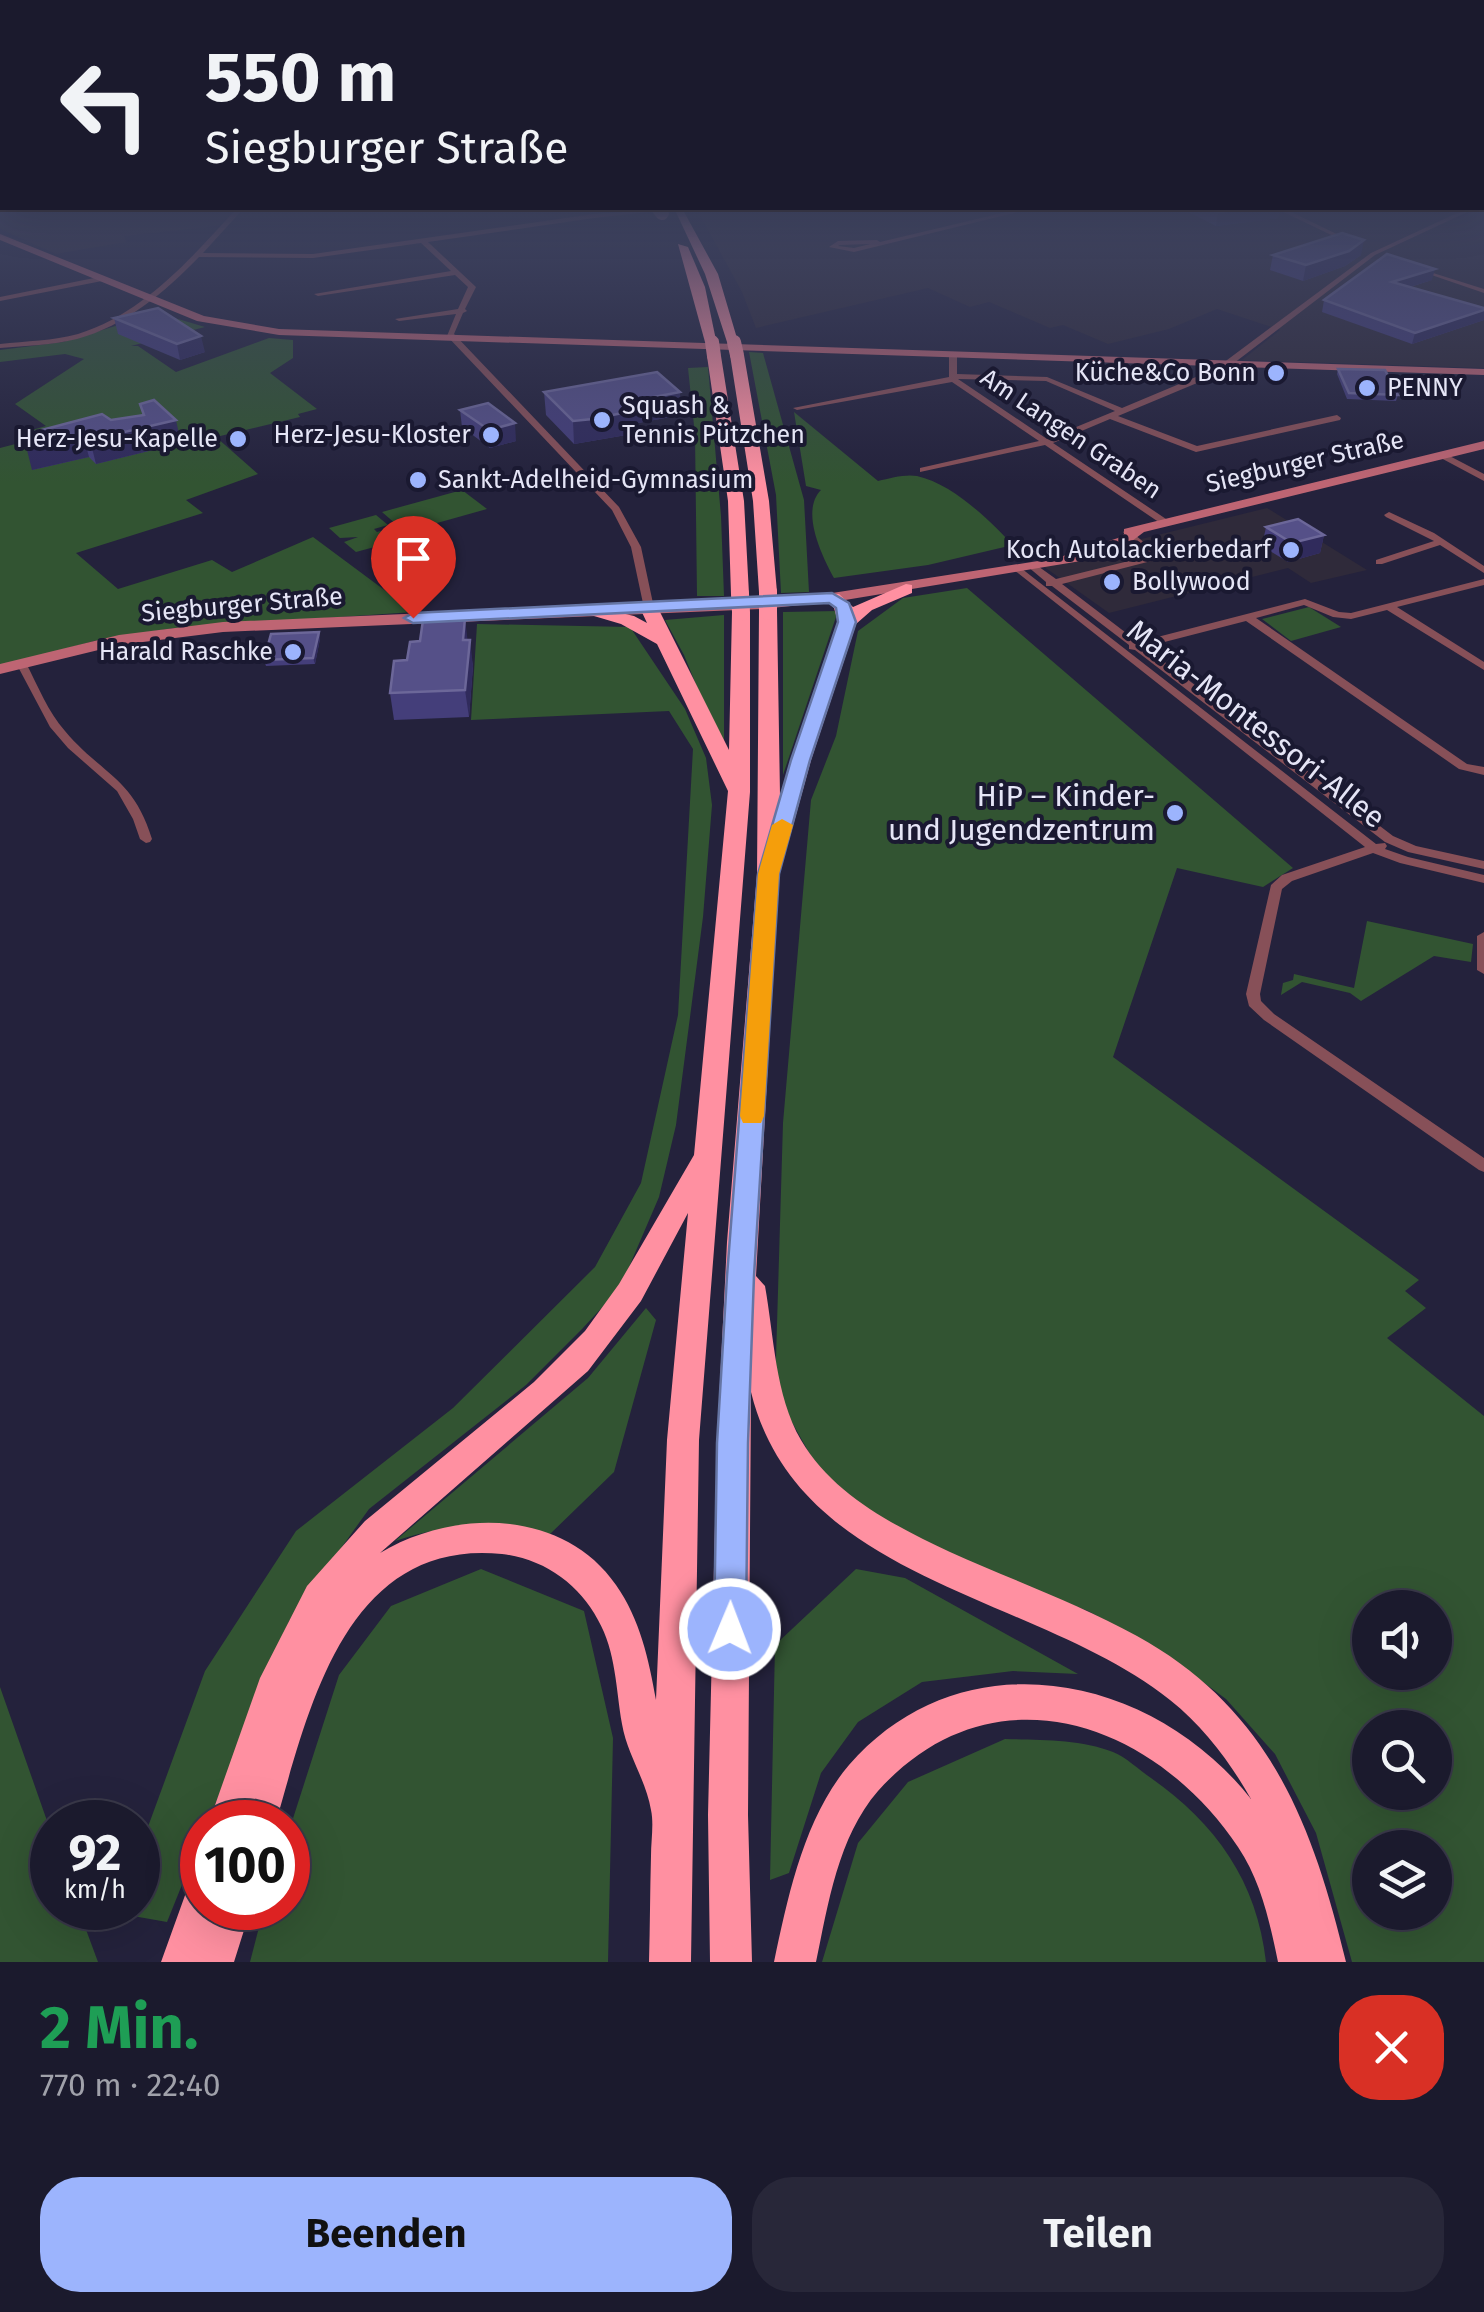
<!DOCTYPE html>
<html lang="de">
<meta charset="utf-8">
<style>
:root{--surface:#1b1a2d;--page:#282739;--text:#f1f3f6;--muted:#a0a1aa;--line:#393849;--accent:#9cb4fd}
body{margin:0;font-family:"Fira Sans",sans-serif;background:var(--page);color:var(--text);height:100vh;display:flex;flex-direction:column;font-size:38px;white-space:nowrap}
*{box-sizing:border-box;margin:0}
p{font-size:32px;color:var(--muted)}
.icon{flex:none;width:55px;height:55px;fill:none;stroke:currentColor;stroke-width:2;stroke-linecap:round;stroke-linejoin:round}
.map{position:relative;height:1962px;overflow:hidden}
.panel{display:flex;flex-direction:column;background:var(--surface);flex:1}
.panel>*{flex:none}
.hud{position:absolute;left:0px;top:0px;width:1485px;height:210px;box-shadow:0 10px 40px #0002,0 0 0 2px var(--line);background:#1b1a2d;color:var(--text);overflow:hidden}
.controls{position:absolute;left:1352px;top:1590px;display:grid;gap:20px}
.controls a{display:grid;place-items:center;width:100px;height:100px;border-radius:50%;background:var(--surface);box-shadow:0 10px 40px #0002,0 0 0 2px var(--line);font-size:50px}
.speed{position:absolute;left:30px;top:1800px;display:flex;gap:20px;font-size:50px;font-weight:700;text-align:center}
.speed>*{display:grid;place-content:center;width:130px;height:130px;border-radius:50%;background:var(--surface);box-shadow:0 10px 40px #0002,0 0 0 2px var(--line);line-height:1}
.speed small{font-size:25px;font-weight:400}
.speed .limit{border:15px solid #d22;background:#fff;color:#111}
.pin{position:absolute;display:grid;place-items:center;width:85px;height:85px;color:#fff;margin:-102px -42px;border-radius:50% 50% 50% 0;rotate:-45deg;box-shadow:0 0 10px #0007}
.pin .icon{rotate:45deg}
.me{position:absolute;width:110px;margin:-55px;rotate:1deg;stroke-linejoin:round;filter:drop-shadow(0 0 8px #0008)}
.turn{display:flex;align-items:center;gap:35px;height:210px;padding:0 40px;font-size:45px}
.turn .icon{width:130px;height:130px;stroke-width:2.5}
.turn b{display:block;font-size:70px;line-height:85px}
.round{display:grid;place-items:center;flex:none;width:105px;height:105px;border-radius:40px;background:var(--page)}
.summary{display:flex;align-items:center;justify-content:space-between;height:170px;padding:0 40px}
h1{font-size:60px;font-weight:700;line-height:75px;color:#1e9e55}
.action{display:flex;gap:20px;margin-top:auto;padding:20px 40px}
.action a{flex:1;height:115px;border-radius:40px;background:var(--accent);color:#111;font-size:40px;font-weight:700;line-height:115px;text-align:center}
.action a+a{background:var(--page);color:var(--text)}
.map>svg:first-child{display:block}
</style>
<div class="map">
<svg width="1484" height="1962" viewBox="0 0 1484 1962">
<rect width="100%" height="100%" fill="#24223c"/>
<g fill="#2f2a3a">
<polygon points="0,208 235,208 218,226 124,236 126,242 56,254 0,229"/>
<polygon points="696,208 1484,208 1484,368 1242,360 1280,330 1217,309 1169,329 1108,344 1063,325 1050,328 989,302 970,307 928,288 756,328 742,292"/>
<polygon points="1267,508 1367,570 1311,583 1288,568 1109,613 1040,564"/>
</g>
<g fill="#325432" fill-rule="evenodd">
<polygon points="158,313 205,327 131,346 138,346 176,372 269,338 293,340 293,358 270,373 317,409 298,414 300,417 216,437 258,474 186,500 203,513 76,553 118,589 212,560 232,572 313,537 414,612 174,628 102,639 0,666 0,448 31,440 25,432 46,426 15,404 84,359 65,354 0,362 0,350 63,342"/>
<polygon points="749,352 763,353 804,500 809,592 781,593 776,495"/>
<polygon points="708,367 721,516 724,596 697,596 695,435 688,368"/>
<path d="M794,412L878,481C891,478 905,474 917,476C953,484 989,520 1013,545L928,565L834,578C822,556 800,511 821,490L806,486Z"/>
<polygon points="462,490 487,509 405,532 382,512"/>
<polygon points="376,515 388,525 374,529 377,532 392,528 404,539 356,552 344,542 358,537 340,538 329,528"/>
<path d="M967,588L1293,868L1263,887L1177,868L1113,1057L1419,1280L1405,1291L1426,1308L1387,1338L1484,1416V1962H1352L1316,1833L1275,1754L1226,1699L1158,1649L1088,1611L889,1532L816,1465L775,1392L783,1123L811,800L836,736L858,631L903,598ZM1370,1608H1435V1672H1370ZM1370,1728H1435V1792H1370ZM1370,1848H1435V1912H1370Z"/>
<polygon points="1309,607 1341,627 1291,641 1262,619"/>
<polygon points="838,611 783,775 783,612"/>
<polygon points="724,615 724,753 684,655 665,620"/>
<polygon points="477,624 630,627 685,709 706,758 712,805 703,917 676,1125 659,1197 620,1288 582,1329 526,1385 369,1509 289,1621 208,1822 202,1822 202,1835 167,1922 116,1913 118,1908 138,1908 138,1854 205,1671 296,1531 453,1408 595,1267 641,1183 678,1015 693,749 669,711 471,720"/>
<polygon points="1367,921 1473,944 1471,962 1434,956 1361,1001 1350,993 1302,982 1281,995 1283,983 1293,980 1294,974 1354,988"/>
<path d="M646,1308L656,1320L614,1472L549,1535C490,1525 453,1522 395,1541L588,1378Z"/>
<polygon points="481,1569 584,1611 613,1738 608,1962 250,1962 264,1908 288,1908 288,1834 339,1675 391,1606"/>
<polygon points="856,1569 905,1578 1078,1674 1013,1671 922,1682 858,1722 821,1773 789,1873 770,1880 775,1645"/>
<polygon points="0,1687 52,1835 52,1908 78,1908 98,1962 0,1962"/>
<path d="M1005,1739C1039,1740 1080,1739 1113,1752C1126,1757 1139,1770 1151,1778C1216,1824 1257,1881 1266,1962H822L858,1843L908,1782Z"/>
</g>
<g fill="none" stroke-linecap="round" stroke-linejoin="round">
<g fill="#875058" fill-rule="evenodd">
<path d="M237,208H244L203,253L313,254L594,214L684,208L594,218L428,242L476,287L465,309L467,311L463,313L454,334L619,507L641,547L654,608L653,610L649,611L644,608L631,547L612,510L447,336L456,314L399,321L395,319L458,309L468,287L455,275L318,296L314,294L451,271L421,243L313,258L199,257C165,292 125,326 77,339C52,345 26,346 0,348V344C26,341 53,341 78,334C145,313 192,257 237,208Z"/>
<path d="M1023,208H1034L854,252L829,247L838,241L877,240L880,242ZM870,244L854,248L838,246L840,245Z"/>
<polygon points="1275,208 1283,208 1353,242 1348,243"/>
<path d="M1468,208H1476L1375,255L1221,373L1118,416L1197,446L1337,415L1341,418L1340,420L1196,452L1110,419L1053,443L1169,521V525H1163L1045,445L920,472V468L1039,441L952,382L797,410L793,408L949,377V354L953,352L957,354V374L1047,377L1122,408L1215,369L1371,253ZM958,379L1046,381L1115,411L1047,439Z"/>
<polygon points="1414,267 1484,289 1484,293 1414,269"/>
<polygon points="99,277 102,281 0,301 0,297"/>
<polygon points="1442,452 1484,474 1484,481 1439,457 1438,455"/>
<polygon points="1389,512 1434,533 1484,566 1484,573 1440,545 1382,564 1376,564 1376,560 1434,541 1386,517 1384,515"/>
<polygon points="1128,529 1159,555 1159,559 1062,584 1138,642 1305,599 1339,612 1351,613 1484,579 1484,585 1397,607 1484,662 1484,670 1387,610 1351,619 1333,617 1304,605 1256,618 1467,764 1484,767 1484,775 1459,769 1246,621 1145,647 1393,836 1416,846 1484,861 1484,869 1408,852 1385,842 1135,650 1129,649 1129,645 1052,586 1046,586 1046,582 1027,566 1035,564 1056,579 1149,556 1125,534 1123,532"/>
<polygon points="1017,565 1376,844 1385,843 1387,846 1385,849 1408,857 1484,875 1484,883 1400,863 1373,853 1292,881 1282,889 1260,994 1261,1001 1274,1014 1484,1158 1484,1172 1479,1170 1264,1020 1249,1006 1246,994 1271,885 1282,875 1365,847 1014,570 1014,566"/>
<path d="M21,660L26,663C38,686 48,712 65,731C102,775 133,777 152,839L150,842L146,843L140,839L133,819L117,791L68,748L50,727L16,663Z"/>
<polygon points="1484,932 1484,974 1477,970 1477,936"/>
</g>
<g fill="#be6573" fill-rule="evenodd">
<polygon points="0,234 204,316 279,329 1484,369 1484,375 279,335 197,321 0,240"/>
<polygon points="1484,441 1484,449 1144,532 1128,544 1081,561 839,601 761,609 223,632 119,645 0,674 0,664 119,635 223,622 813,596 1057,558 1118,538 1124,534 1124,529"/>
</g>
<g fill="#ff90a1" fill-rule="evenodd">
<polygon points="675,210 683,210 718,274 739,345 727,342 705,274"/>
<polygon points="678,244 688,247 705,287 717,345 705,342"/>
<polygon points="737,351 744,355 769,501 777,592 768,597 759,592 753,501 730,355"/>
<polygon points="714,352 721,356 744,501 749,594 740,599 731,594 728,501 707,356"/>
<path d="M906,584L912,585V593L872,610L856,624L811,760L789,840L780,846L756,1276L765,1286C774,1336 775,1395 801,1440C833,1495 895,1526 950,1552C1012,1580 1077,1603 1137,1636C1269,1709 1312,1822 1346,1962H1278C1270,1923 1261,1881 1238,1847C1153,1720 991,1665 878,1791C838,1837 828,1904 816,1962H774C788,1896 804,1818 849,1765C962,1635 1152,1673 1251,1799C1230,1762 1204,1727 1170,1700C1035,1593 798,1583 751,1392L748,1815L752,1962H710L708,1815L717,1443L727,1242L757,874L759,611L768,605L777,611L780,795L838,622L834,608L824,598L827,594H839L853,607Z"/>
<path d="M649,602L658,608L729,750L732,612L741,606L750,612V792L699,1440L691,1962H649C650,1927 650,1891 651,1856C651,1841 654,1824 651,1810C646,1780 627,1754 622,1724C616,1690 616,1651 598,1620C579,1584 544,1559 502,1554C346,1538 309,1708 276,1822H209L260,1678L307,1586L365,1521L534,1382L585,1331L619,1284L694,1155L728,791L657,644L621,624L577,611L586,605L634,616L647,623L640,608ZM688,1213L667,1440L656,1700C649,1660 640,1619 616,1585C563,1508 453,1509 380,1553L588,1371L641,1301Z"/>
<polygon points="202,1881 202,1908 251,1908 234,1962 161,1962 188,1887"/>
</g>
<g stroke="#ff90a1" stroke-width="14">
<polyline points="658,208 662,213"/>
<polyline points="712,342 714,356"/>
<polyline points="734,342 737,355"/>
</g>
<g stroke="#ff90a1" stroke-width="18">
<polyline points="768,592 768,611"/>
<polyline points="740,594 741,612"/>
</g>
</g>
<g fill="#443e7a">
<polygon points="1181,208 1280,208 1278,218 1216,226"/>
<polygon points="1273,255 1361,255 1345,266 1303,281 1270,270"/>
<polygon points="1432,280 1410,287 1484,320 1412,344 1322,312 1324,300"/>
<polygon points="114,318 205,352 180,360 118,334"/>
<polygon points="1338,369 1398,395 1396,401 1347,399 1337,374"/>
<polygon points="544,392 681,415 638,423 638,433 574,444 546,415"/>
<polygon points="140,404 181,443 96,464 89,457 32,470 102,414 111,420 143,415"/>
<polygon points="460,410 516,441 490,448 462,427"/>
<polygon points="1266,527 1324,535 1320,553 1288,562 1262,546"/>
<polygon points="319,632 320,639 315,664 266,666 264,660"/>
<polygon points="468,640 473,666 469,717 394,720 390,693 407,660"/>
</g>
<g fill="#302b5c">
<polygon points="1247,208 1280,208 1278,218 1216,226 1218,212"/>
<polygon points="1364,240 1361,255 1345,266 1303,281 1306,265"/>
<polygon points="1435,269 1432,280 1390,293 1392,282"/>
<polygon points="1484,310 1484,320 1412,344 1415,333"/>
<polygon points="201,336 205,352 180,360 177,344"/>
<polygon points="680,392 681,415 638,423 638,433 574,444 573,421 628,402"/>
<polygon points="176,420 181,443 96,464 90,440"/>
<polygon points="515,423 516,441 490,448 489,430"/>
<polygon points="83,434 89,457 32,470 26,446"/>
<polygon points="1324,535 1320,553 1288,562 1292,543"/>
<polygon points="465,618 468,644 463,640"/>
<polygon points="319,632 320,639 315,664 313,658"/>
<polygon points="470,640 473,666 469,717 465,690"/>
</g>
<g fill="#555088" stroke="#6c6799" stroke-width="2.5">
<polygon points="1211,208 1247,208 1218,212"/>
<polygon points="1342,233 1364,240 1349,251 1306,265 1273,255"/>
<polygon points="1387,254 1435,269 1392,282 1484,308 1484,310 1415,333 1324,300"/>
<polygon points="158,308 201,336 177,344 114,318"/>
<polygon points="1338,369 1385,370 1398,395 1349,393"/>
<polygon points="657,372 680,392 628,402 637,410 593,419 573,421 544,392"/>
<polygon points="154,400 176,420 90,440 83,434 26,446 23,435 102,414 111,420 144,415 140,404"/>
<polygon points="488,403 515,423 489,430 460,410"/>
<polygon points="1298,519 1324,535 1292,543 1266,527"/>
<polygon points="465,618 463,640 470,640 465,690 390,693 394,661 407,660 410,642 420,641 423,620"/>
<polygon points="319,632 313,658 264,660 271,634"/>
</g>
<linearGradient id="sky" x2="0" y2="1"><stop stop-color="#141321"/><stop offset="0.43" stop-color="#3f4461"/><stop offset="1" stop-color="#3f4461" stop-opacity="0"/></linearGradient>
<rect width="1484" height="483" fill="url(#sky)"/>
<polygon fill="#9cb4fd" stroke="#6575a4" stroke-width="2.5" points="832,593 849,603 856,622 810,760 779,874 754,1276 748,1443 746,1629 742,1640 730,1645 718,1640 714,1629 717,1443 727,1276 758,874 791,760 838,622 836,608 829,603 413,623 404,618 413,613"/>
<polygon fill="#f59e0b" points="782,819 793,825 779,874 764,1116 761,1123 743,1123 740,1116 758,874 772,825"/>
<g fill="#9cb4fd" stroke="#1a1931" stroke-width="4">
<circle cx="1276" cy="373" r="10"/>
<circle cx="1367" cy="388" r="10"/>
<circle cx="602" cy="420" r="10"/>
<circle cx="491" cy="435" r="10"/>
<circle cx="238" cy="439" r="10"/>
<circle cx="418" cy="480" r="10"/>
<circle cx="1291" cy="550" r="10"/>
<circle cx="1112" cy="582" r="10"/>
<circle cx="293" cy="652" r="10"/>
<circle cx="1175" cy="813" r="10"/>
</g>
<g text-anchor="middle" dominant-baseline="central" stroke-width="8" stroke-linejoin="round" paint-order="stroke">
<g font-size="25" fill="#e5e5f6" stroke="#1a1931" text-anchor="end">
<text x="1256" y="373">Küche&amp;Co Bonn</text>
<text x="1387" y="388" text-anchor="start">PENNY</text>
<text x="622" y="406" text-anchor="start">Squash &amp;<tspan x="622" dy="29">Tennis Pützchen</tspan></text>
<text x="471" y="435">Herz-Jesu-Kloster</text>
<text x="218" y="439">Herz-Jesu-Kapelle</text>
<text x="438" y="480" text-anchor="start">Sankt-Adelheid-Gymnasium</text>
<text x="1271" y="550">Koch Autolackierbedarf</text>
<text x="1132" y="582" text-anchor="start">Bollywood</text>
<text x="273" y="652">Harald Raschke</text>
</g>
<g font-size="25" fill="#e5e5f6" stroke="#1a1931">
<text transform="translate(1071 434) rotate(34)">Am Langen Graben</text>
<text transform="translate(1305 462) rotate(-13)">Siegburger Straße</text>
<text transform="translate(242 605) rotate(-5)">Siegburger Straße</text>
</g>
<g font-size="30" fill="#e5e5f6" stroke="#1a1931">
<text transform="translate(1256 724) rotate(38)">Maria-Montessori-Allee</text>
</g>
<g font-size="30" fill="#e5e5f6" stroke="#1a1931" text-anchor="end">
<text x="1155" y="796">HiP – Kinder-<tspan x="1155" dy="34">und Jugendzentrum</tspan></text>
</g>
</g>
</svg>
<div class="controls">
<a><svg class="icon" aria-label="sound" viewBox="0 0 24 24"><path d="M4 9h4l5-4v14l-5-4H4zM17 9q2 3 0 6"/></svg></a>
<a><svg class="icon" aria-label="search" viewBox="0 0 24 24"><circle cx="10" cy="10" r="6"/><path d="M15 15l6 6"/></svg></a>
<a><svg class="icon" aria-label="layers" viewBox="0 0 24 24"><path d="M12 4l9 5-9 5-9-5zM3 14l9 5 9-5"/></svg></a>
</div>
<div class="speed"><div>92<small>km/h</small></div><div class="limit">100</div></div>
<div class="pin" style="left:413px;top:618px;background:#d93025"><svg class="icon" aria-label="arrive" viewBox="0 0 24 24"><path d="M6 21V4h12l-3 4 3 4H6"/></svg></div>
<svg class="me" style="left:730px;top:1629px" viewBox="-20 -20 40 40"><circle r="17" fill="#9cb4fd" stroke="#fff" stroke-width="3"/><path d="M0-11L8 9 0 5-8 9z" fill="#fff"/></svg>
<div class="hud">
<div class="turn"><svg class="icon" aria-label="left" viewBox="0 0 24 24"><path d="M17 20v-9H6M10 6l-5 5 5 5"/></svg><div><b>550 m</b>Siegburger Straße</div></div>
</div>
</div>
<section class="panel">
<div class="summary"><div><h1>2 Min.</h1><p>770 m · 22:40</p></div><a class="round" style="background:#d93025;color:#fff"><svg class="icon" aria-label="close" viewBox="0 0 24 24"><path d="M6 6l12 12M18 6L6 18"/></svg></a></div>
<div class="action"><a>Beenden</a><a>Teilen</a></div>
</section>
